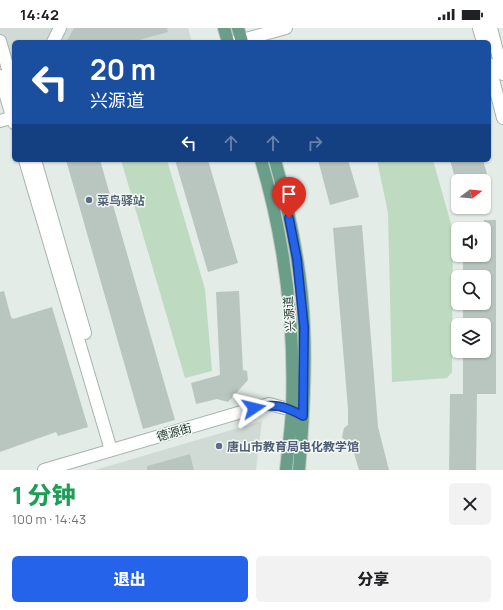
<!DOCTYPE html>
<html lang="zh">
<meta charset="utf-8">
<style>
:root{--surface:#fff;--page:#f2f2f2;--text:#202124;--muted:#757577;--accent:#2563eb}
body{margin:0;font-family:Manrope,"Noto Sans SC",sans-serif;background:var(--page);color:var(--text);height:100vh;display:flex;flex-direction:column;font-size:15px;white-space:nowrap}
*{box-sizing:border-box;margin:0}
p{font-size:13px;color:var(--muted)}
.icon{flex:none;width:22px;height:22px;fill:none;stroke:currentColor;stroke-width:2;stroke-linecap:round;stroke-linejoin:round}
.map{position:relative;height:442px;overflow:hidden}
.sheet{display:flex;flex-direction:column;background:var(--surface);flex:1}
.sheet>*{flex:none}
.banner{position:absolute;left:12px;top:12px;width:479px;height:122px;border-radius:6px;box-shadow:0 1px 3px #0004;background:#1a4fa0;color:#fff;overflow:hidden}
.needle{width:26px;rotate:74deg}
.controls{position:absolute;left:451px;top:146px;display:grid;gap:8px}
.controls a{display:grid;place-items:center;width:40px;height:40px;border-radius:6px;background:var(--surface);box-shadow:0 1px 3px #0004;font-size:20px}
.pin{position:absolute;display:grid;place-items:center;width:34px;height:34px;color:#fff;margin:-41px -17px;border-radius:50% 50% 50% 0;rotate:-45deg;box-shadow:0 0 4px #0007}
.pin .icon{rotate:45deg}
.me{position:absolute;width:44px;margin:-22px;rotate:80deg;stroke-linejoin:round;filter:drop-shadow(0 0 3px #0008)}
.turn{display:flex;align-items:center;gap:14px;height:84px;padding:0 12px;font-size:18px}
.turn .icon{width:52px;height:52px;stroke-width:2.5}
.turn b{display:block;font-size:28px;line-height:34px}
.lanes{display:flex;align-items:center;height:38px;padding:0 12px;background:#0003;justify-content:center;gap:20px;direction:ltr}
.lanes .off{opacity:.35}
.round{display:grid;place-items:center;flex:none;width:42px;height:42px;border-radius:6px;background:var(--page)}
.head{display:flex;align-items:center;justify-content:space-between;height:68px;padding:0 12px}
h1{font-size:24px;font-weight:800;line-height:30px;color:#1e9e55}
.button{display:flex;gap:8px;margin-top:auto;padding:8px 12px}
.button a{flex:1;height:46px;border-radius:6px;background:var(--accent);color:#fff;font-size:16px;font-weight:800;line-height:46px;text-align:center}
.button a+a{background:var(--page);color:var(--text)}
.status{display:flex;justify-content:space-between;align-items:center;height:28px;padding:0 20px;background:var(--surface);direction:ltr}
.status svg{height:11px;fill:currentColor}
.map>svg:first-child{display:block}
</style>
<div class="status"><b>14:42</b><svg viewBox="0 0 49 12"><path d="M0 12V9h3v3zM5 12V6h3v6zM10 12V3h3v9zM15 12V0h3v12zM26 1h20v11H26zM47 4h2v5h-2z"/></svg></div>
<div class="map">
<svg width="503" height="442" viewBox="0 0 503 442">
<rect width="100%" height="100%" fill="#e3ece7"/>
<g fill="#d1dbd5">
<polygon points="0,0 188,0 192,14 14,14 14,80 0,31"/>
<polygon points="262,393 256,442 95,442"/>
</g>
<g fill="#bedbc1">
<polygon points="121,132 167,132 205,261 212,343 185,350"/>
<polygon points="377,132 433,132 453,203 452,344 447,350 392,354 388,185"/>
</g>
<g fill="#b9c6bf">
<polygon points="74,0 167,0 168,4 132,14 66,14"/>
<polygon points="66,132 100,132 175,392 143,401"/>
<polygon points="175,132 208,132 238,235 208,244"/>
<polygon points="318,132 348,132 359,169 330,177"/>
<polygon points="450,132 483,132 489,153 456,153"/>
<polygon points="484,192 496,192 496,366 477,366 476,442 449,442 450,366 463,366 463,323 484,323 484,297 463,297 463,275 484,275 484,249 463,249 463,227 484,227"/>
<polygon points="362,197 378,399 389,442 359,442 351,415 345,413 342,409 344,400 348,397 348,381 333,200"/>
<polygon points="4,263 11,289 13,291 52,279 88,399 58,408 56,404 0,424 0,264"/>
<polygon points="239,263 243,342 247,343 248,352 228,374 217,371 196,376 191,355 220,347 216,264"/>
<polygon points="190,426 194,442 147,442 147,438"/>
</g>
<g fill="none" stroke-linecap="round" stroke-linejoin="round">
<defs>
<g id="minor">
<polyline points="479,0 483,14"/>
<polyline points="491,0 503,46"/>
<polyline points="0,13 14,62"/>
<polyline points="53,14 60,0"/>
<polyline points="235,14 286,0"/>
<polyline points="489,36 503,90"/>
<polyline points="0,48 14,95"/>
<polyline points="0,93 14,89"/>
<polyline points="25,132 111,422"/>
<polyline points="35,132 85,305"/>
<polyline points="44,442 269,376 292,382 301,387"/>
</g>
<g id="major">
<polyline points="224,0 228,14"/>
<polyline points="238,0 242,14"/>
<path d="M261,132C285,213 295,297 292,381C291,402 288,422 286,442"/>
<path d="M275,132C290,186 302,243 304,299C306,347 303,395 299,442"/>
</g>
</defs>
<use href="#minor" stroke="#a6b4ad" stroke-width="14"/>
<use href="#major" stroke="#c2c8c6" stroke-width="14"/>
<use href="#minor" stroke="#fff" stroke-width="12"/>
<use href="#major" stroke="#6b9e89" stroke-width="12"/>
</g>
<g fill="none" stroke-linecap="round" stroke-linejoin="round">
<defs>
<path id="route" d="M254,380C274,375 285,378 303,388L304,299L297,231L289,190"/>
</defs>
<use href="#route" stroke="#184099" stroke-width="10"/>
<use href="#route" stroke="#2563eb" stroke-width="7"/>
</g>
<g fill="#5c6f8a" stroke="#f3f8f5" stroke-width="1.5">
<circle cx="89" cy="172" r="4"/>
<circle cx="219" cy="418" r="4"/>
</g>
<g text-anchor="middle" dominant-baseline="central" stroke-width="3" stroke-linejoin="round" paint-order="stroke">
<g font-size="12" font-weight="bold" fill="#4e5e75" stroke="#f3f8f5" text-anchor="start">
<text x="97" y="172">菜鸟驿站</text>
<text x="227" y="418">唐山市教育局电化教学馆</text>
</g>
<g font-size="12" fill="#243c32" stroke="#f3f8f5">
<text transform="translate(289 286) rotate(-94)">兴源道</text>
<text transform="translate(174 404) rotate(-16)">德源街</text>
</g>
</g>
</svg>
<div class="controls">
<a><svg class="needle" viewBox="-14 -14 28 28"><path d="M0-13l5 13h-10z" fill="#e53935"/><path d="M0 13l5-13h-10z" fill="#757577"/></svg></a>
<a><svg class="icon" aria-label="sound" viewBox="0 0 24 24"><path d="M4 9h4l5-4v14l-5-4H4zM17 9q2 3 0 6"/></svg></a>
<a><svg class="icon" aria-label="search" viewBox="0 0 24 24"><circle cx="10" cy="10" r="6"/><path d="M15 15l6 6"/></svg></a>
<a><svg class="icon" aria-label="layers" viewBox="0 0 24 24"><path d="M12 4l9 5-9 5-9-5zM3 14l9 5 9-5"/></svg></a>
</div>
<div class="pin" style="left:289px;top:190px;background:#d93025"><svg class="icon" aria-label="arrive" viewBox="0 0 24 24"><path d="M6 21V4h12l-3 4 3 4H6"/></svg></div>
<svg class="me" style="left:254px;top:380px" viewBox="-20 -20 40 40"><path d="M0-17L14 15 0 8-14 15z" fill="#2563eb" stroke="#fff" stroke-width="4"/></svg>
<div class="banner">
<div class="turn"><svg class="icon" aria-label="left" viewBox="0 0 24 24"><path d="M17 20v-9H6M10 6l-5 5 5 5"/></svg><div><b>20 m</b>兴源道</div></div>
<div class="lanes"><svg class="icon" aria-label="left" viewBox="0 0 24 24"><path d="M17 20v-9H6M10 6l-5 5 5 5"/></svg><svg class="icon off" aria-label="ahead" viewBox="0 0 24 24"><path d="M12 20V5M6 11l6-6 6 6"/></svg><svg class="icon off" aria-label="ahead" viewBox="0 0 24 24"><path d="M12 20V5M6 11l6-6 6 6"/></svg><svg class="icon off" aria-label="right" viewBox="0 0 24 24"><path d="M7 20v-9h11M14 6l5 5-5 5"/></svg></div>
</div>
</div>
<section class="sheet">
<div class="head"><div><h1>1 分钟</h1><p>100 m · 14:43</p></div><a class="round"><svg class="icon" aria-label="close" viewBox="0 0 24 24"><path d="M6 6l12 12M18 6L6 18"/></svg></a></div>
<div class="button"><a>退出</a><a>分享</a></div>
</section>
